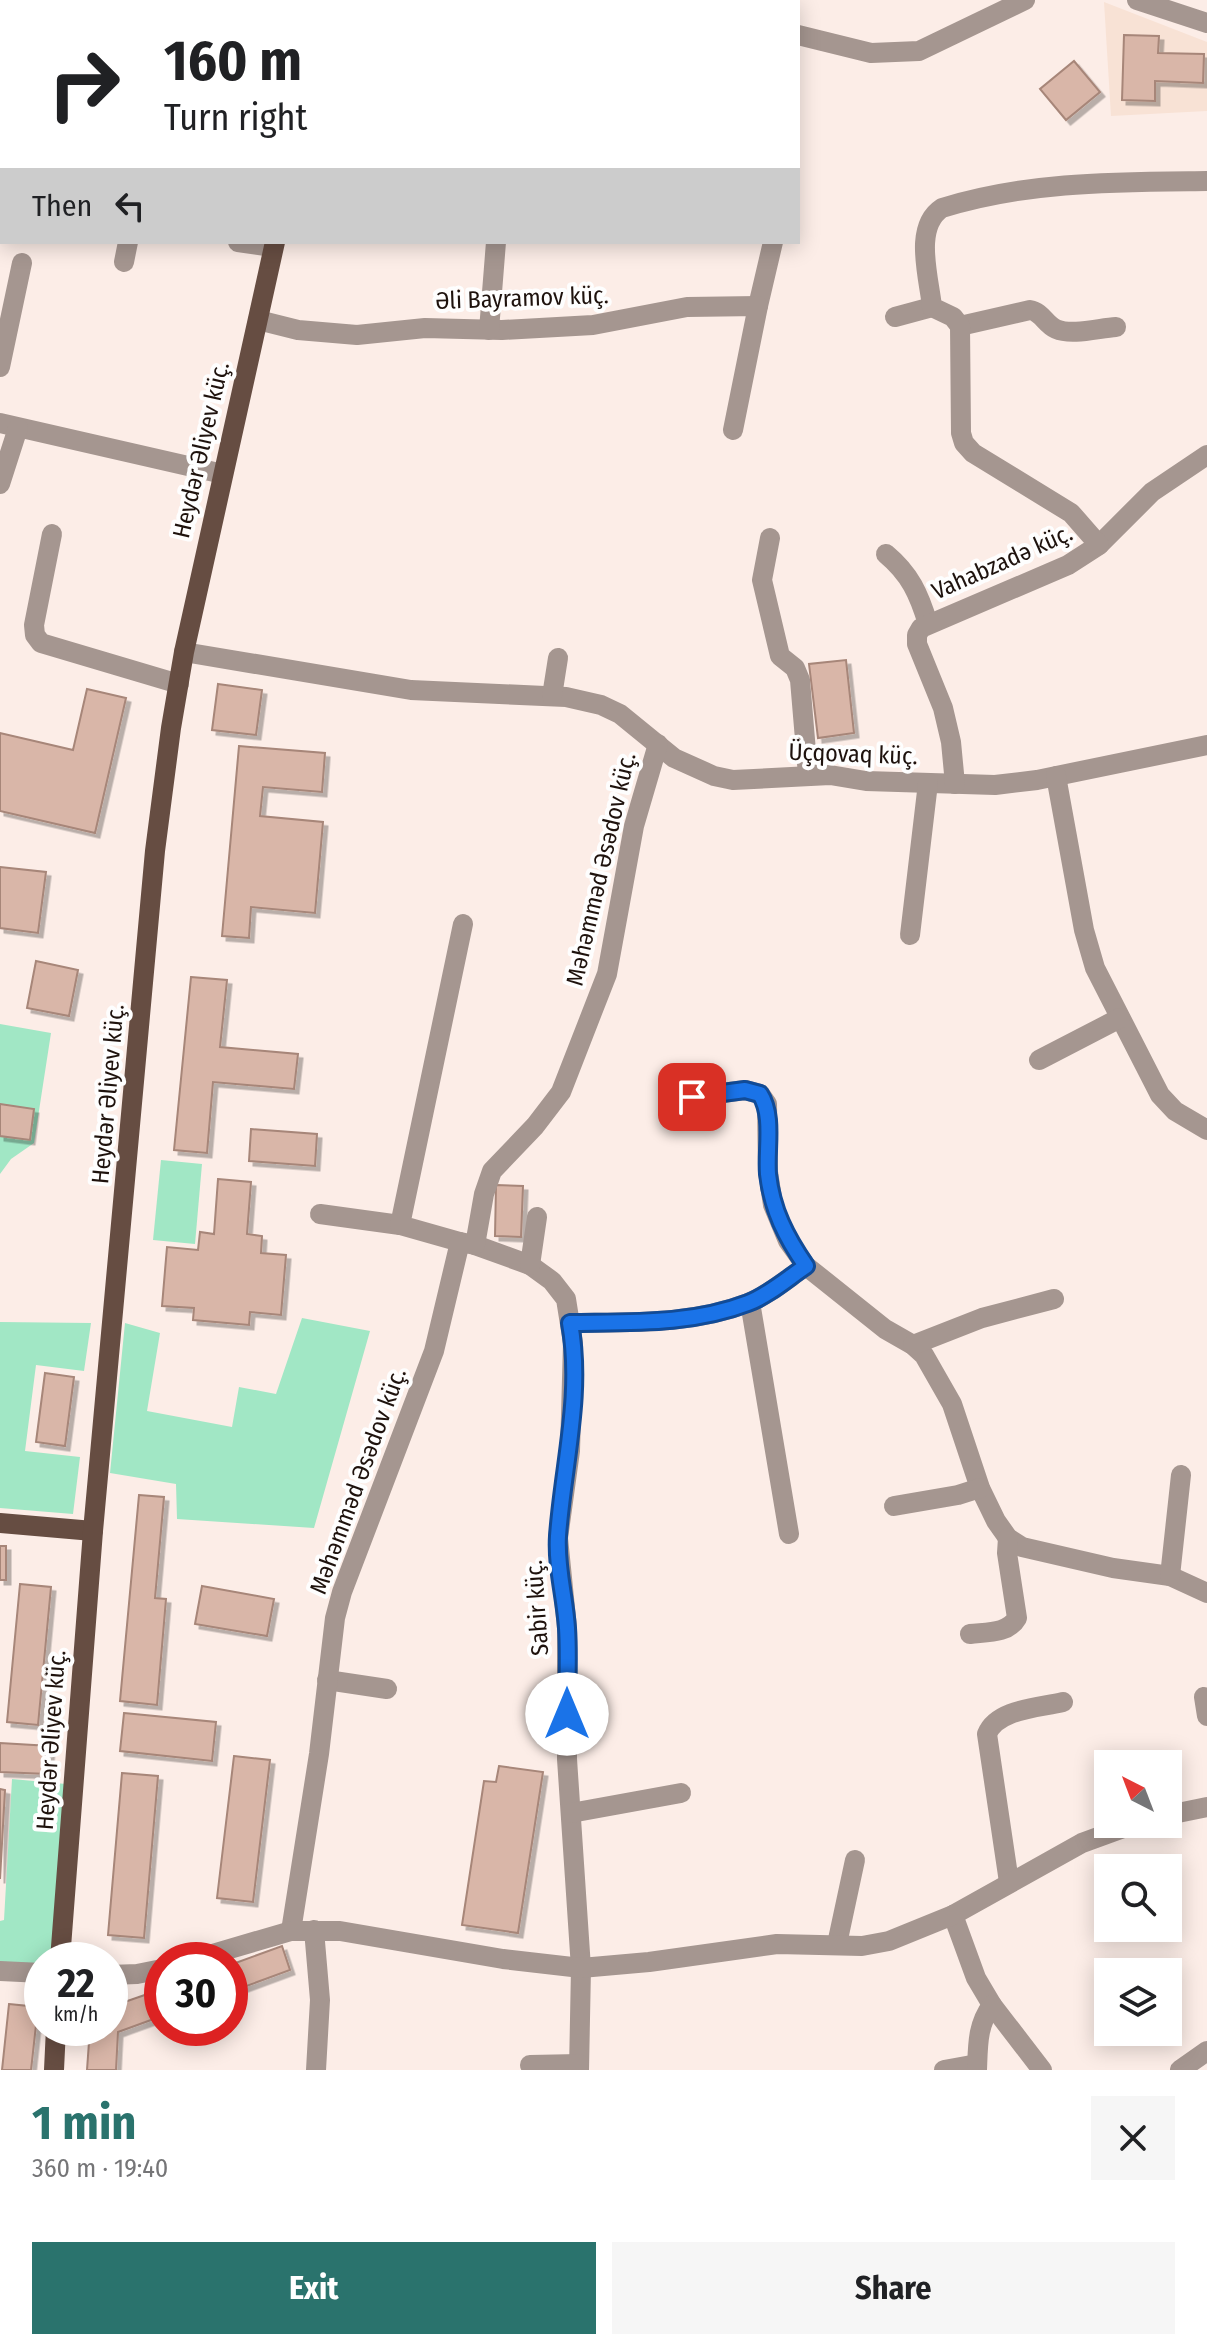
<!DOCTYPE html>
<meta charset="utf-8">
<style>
:root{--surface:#fff;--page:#f6f6f6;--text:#202124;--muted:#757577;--accent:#2a736d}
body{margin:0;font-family:"Fira Sans Condensed",sans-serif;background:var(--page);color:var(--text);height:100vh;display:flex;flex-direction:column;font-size:30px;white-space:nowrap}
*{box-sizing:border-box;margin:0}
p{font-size:26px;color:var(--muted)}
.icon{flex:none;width:44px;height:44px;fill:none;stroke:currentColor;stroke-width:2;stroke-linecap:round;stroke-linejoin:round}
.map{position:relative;height:2070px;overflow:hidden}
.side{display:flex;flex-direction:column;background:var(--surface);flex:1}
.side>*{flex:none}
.guide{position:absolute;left:0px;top:0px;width:800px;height:244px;box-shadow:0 4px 20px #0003;background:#fff;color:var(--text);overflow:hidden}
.needle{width:52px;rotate:318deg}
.tools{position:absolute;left:1094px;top:1750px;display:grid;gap:16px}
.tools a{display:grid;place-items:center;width:88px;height:88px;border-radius:0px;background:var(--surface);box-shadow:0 4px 20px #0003;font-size:40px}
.speed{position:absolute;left:24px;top:1942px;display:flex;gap:16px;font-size:40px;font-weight:700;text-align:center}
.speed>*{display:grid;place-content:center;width:104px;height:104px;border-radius:50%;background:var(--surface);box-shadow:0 4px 20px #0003;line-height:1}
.speed small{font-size:20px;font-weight:400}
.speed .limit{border:12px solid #d22;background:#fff;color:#111}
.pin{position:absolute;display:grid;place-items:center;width:68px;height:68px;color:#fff;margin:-34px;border-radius:16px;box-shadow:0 4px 12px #0006}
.me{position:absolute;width:88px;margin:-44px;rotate:0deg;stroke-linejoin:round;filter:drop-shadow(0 0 6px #0008)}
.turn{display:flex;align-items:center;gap:28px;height:168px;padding:0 32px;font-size:36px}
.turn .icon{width:104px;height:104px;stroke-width:2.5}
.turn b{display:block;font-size:56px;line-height:68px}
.then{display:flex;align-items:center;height:76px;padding:0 32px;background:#0003;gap:16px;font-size:30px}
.round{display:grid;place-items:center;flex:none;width:84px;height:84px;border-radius:0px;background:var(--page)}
.headline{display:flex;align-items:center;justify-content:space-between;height:136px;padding:0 32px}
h1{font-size:48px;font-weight:700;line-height:60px;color:var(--accent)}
.primary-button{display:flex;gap:16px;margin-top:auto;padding:16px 32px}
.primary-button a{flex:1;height:92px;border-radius:0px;background:var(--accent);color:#fff;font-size:32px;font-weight:700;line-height:92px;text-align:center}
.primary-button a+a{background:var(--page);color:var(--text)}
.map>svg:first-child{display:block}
</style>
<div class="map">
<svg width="1207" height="2070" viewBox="0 0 1207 2070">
<defs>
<filter id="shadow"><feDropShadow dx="4.5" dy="4.5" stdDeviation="0" flood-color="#0004"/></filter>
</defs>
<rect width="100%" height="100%" fill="#fcede7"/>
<polygon fill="#f8e2d5" points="1104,2 1207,42 1207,111 1111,116"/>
<g fill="#a1e7c5">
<polygon points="0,1024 51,1033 34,1143 11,1159 0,1174"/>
<polygon points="161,1160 202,1164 195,1244 153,1240"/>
<polygon points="302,1318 370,1331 314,1528 177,1519 176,1484 110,1473 125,1323 160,1333 147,1411 232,1427 239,1387 276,1394"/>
<polygon points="0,1322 91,1323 84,1371 36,1365 25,1451 80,1457 73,1514 0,1508"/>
<polygon points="12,1779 66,1784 52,1960 42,1960 42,1965 0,1963 0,1921 4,1920"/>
</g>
<g fill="#d9b6a8" stroke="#a78679" stroke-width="2" filter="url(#shadow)">
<polygon points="1124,35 1159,36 1158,53 1204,54 1203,83 1155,81 1155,101 1122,100"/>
<polygon points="1074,61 1100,92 1066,120 1040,89"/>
<polygon points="846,660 854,733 818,738 809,664"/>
<polygon points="218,684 262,690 256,735 212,730"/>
<polygon points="87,689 126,698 95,833 0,811 0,733 73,750"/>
<polygon points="239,746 325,753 322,792 263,787 260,816 323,822 315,913 251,907 249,938 222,936"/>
<polygon points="0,867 46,872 38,933 0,928"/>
<polygon points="36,961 78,970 69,1016 27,1008"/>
<polygon points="191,977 227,980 220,1047 298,1054 294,1089 213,1082 207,1153 174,1150"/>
<polygon points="0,1104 34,1109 30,1140 0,1136"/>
<polygon points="251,1129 317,1134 315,1166 249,1161"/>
<polygon points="218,1179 251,1182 247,1234 262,1236 261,1253 286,1255 281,1315 250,1312 249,1325 193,1320 194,1308 162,1306 167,1247 198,1250 200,1232 214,1234"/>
<polygon points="496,1185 523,1186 521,1237 495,1236"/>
<polygon points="45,1373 74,1377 65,1446 36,1442"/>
<polygon points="139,1495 164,1497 155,1598 166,1599 157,1705 120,1701"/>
<rect x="0" y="1546" width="6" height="34"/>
<polygon points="20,1584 51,1587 38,1725 7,1722"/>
<polygon points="202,1586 274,1599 267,1636 195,1624"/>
<polygon points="124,1713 216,1722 212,1761 120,1751"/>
<polygon points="0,1743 50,1746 48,1774 0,1772"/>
<polygon points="234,1756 270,1760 253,1902 217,1898"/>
<polygon points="499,1766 543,1772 518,1933 462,1925 484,1781 496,1782"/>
<polygon points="122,1773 158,1776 144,1938 108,1935"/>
<polygon points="0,1789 5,1790 0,1879"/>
<polygon points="282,1946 290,1970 230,1992 230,1965"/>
<polygon points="162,1989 162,2016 118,2032 116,2070 87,2070 90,2028 110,2028 110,2005 116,2005"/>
<polygon points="9,2004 38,2007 31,2070 2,2070"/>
</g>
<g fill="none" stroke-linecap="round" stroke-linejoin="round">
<g stroke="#a59690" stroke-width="20">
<polyline points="602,0 603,2"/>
<polyline points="691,0 691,2"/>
<polyline points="789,0 789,2"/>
<polyline points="1137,0 1207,23"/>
<polyline points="66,2 66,0"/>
<polyline points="798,35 871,53 919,51 1025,0"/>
<polyline points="238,242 273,247"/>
<polyline points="124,262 128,242"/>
<polyline points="758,306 773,242"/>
<polyline points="895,317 932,307"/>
<polyline points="258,320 298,330 357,335 425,328 502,330 593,325 687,307 758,306 733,430"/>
<path d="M960,326L1030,310C1042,312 1045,324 1056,329C1072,336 1099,328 1116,327"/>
<polyline points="489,330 496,242"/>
<polyline points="0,367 22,263"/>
<polyline points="0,423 223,474"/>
<polyline points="0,484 18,428"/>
<polyline points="52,534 34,625 35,635 41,643 179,684"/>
<polyline points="770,538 762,580 780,656 795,668 800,680 808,775"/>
<polyline points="1099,545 1152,492 1207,455"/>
<path d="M886,554C910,574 919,594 928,624"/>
<polyline points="184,652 411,690 566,697 601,705 620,714 674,758 714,776 733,780 830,775 866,781 995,785 1037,780 1207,745"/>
<polyline points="552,696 558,658"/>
<polyline points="1056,776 1084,930 1095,968 1160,1095 1175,1111 1207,1130"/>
<path d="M955,784L951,742L943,708L917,644V635L921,628L1068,565L1099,545L1071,513L973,453L964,443L961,433L960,326L953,317L932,307C929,277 913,227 942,208C1029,181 1117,182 1207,181"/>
<polyline points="910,935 928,783"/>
<polyline points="1039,1060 1120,1018"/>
<polyline points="692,1097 745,1090 760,1094 767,1104 768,1172 773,1205 788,1241 806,1266 885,1329 913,1345 924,1355 952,1404 980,1488 996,1521 1008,1538 1022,1547 1113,1568 1170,1576 1207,1593"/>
<polyline points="320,1214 400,1225"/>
<polyline points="460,1242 400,1225 463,924"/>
<polyline points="475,1245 530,1265 552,1281 566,1299 573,1343 570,1451 558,1538 567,1628 567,1759 581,1968 579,2070"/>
<polyline points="530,1265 537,1217"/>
<polyline points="750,1302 789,1534"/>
<path d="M570,1323C630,1322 691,1325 748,1303C769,1295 788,1278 806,1266"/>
<polyline points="913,1345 982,1318 1054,1299"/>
<polyline points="894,1506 958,1495 980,1488"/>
<polyline points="1170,1576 1181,1475"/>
<path d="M970,1634C986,1632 1008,1634 1017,1618L1007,1553L1008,1538"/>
<polyline points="327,1680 387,1689"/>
<polyline points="1204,1697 1207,1716"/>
<polyline points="571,1813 681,1793"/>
<polyline points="1168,1815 1207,1807"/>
<path d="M1009,1882L987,1734C997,1709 1038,1708 1063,1702"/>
<polyline points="953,1915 976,1978 992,2005 1042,2070"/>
<polyline points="314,1930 320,2000 316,2070"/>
<polyline points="291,1931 319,1754 335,1618 342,1592 434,1351 460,1242 475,1245 484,1194 492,1171 535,1126 561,1092 607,974 634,826 658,744"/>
<polyline points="837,1944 855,1860"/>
<polyline points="192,1960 291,1931 340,1931 503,1959 581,1968 649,1962 777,1944 862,1946 889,1941 953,1915 1082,1843 1134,1824"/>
<polyline points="0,1971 42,1973"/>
<polyline points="110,1975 137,1974 162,1969"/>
<polyline points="530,2065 579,2064"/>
<polyline points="944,2070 977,2064"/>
<path d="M977,2070C978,2046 977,2025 992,2005"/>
<polyline points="1180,2070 1207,2051"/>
</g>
<g stroke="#664d42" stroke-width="20">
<polyline points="326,2 326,0"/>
<polyline points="0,1523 93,1531"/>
<polyline points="60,1960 93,1531 155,851 171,728 184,652 275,242"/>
<polyline points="54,2070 56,2028"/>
</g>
</g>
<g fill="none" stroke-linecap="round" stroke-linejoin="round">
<defs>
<path id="route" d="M567,1714C567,1685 569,1656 567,1628C565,1597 556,1567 558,1536C563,1465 583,1395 570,1323C630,1322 691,1325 748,1303C769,1295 788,1278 806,1266C786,1237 772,1210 768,1174C766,1148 774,1116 760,1094L745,1090L692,1097"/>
</defs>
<use href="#route" stroke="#114b97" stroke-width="20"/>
<use href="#route" stroke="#1a73e8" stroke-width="14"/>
</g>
<g text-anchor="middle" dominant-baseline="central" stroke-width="8" stroke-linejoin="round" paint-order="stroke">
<g font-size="24" fill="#1e120d" stroke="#fefefe">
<text transform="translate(522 298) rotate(-2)">Əli Bayramov küç.</text>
<text transform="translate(201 450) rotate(-77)">Heydər Əliyev küç.</text>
<text transform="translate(1002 562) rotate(-24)">Vahabzadə küç.</text>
<text transform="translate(853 754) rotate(2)">Üçqovaq küç.</text>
<text transform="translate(601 869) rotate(-77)">Məhəmməd Əsədov küç.</text>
<text transform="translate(108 1094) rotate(-85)">Heydər Əliyev küç.</text>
<text transform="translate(358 1481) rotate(-70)">Məhəmməd Əsədov küç.</text>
<text transform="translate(537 1608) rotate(-94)">Sabir küç.</text>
<text transform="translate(51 1740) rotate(-86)">Heydər Əliyev küç.</text>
</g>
</g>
</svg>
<div class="tools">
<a><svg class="needle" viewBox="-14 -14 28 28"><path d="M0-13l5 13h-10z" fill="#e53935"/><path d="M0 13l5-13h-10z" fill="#757577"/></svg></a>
<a><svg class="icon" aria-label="search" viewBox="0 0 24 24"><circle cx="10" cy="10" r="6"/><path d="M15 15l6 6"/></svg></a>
<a><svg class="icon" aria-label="layers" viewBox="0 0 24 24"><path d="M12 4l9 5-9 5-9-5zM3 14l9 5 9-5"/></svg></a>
</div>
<div class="speed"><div>22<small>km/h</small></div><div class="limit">30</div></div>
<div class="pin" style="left:692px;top:1097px;background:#d93025"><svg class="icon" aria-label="arrive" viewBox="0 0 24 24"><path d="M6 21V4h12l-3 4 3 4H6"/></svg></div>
<svg class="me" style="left:567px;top:1714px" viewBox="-20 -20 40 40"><circle r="19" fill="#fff"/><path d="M0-13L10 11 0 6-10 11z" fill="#1a73e8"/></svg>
<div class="guide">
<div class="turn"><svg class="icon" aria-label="right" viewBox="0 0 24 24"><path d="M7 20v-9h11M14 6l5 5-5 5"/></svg><div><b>160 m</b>Turn right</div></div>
<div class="then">Then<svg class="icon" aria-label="left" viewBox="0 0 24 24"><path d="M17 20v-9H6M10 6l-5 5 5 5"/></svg></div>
</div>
</div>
<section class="side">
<div class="headline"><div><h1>1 min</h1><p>360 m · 19:40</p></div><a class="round"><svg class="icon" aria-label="close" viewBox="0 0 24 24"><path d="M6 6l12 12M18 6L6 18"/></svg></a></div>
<div class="primary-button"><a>Exit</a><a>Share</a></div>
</section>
